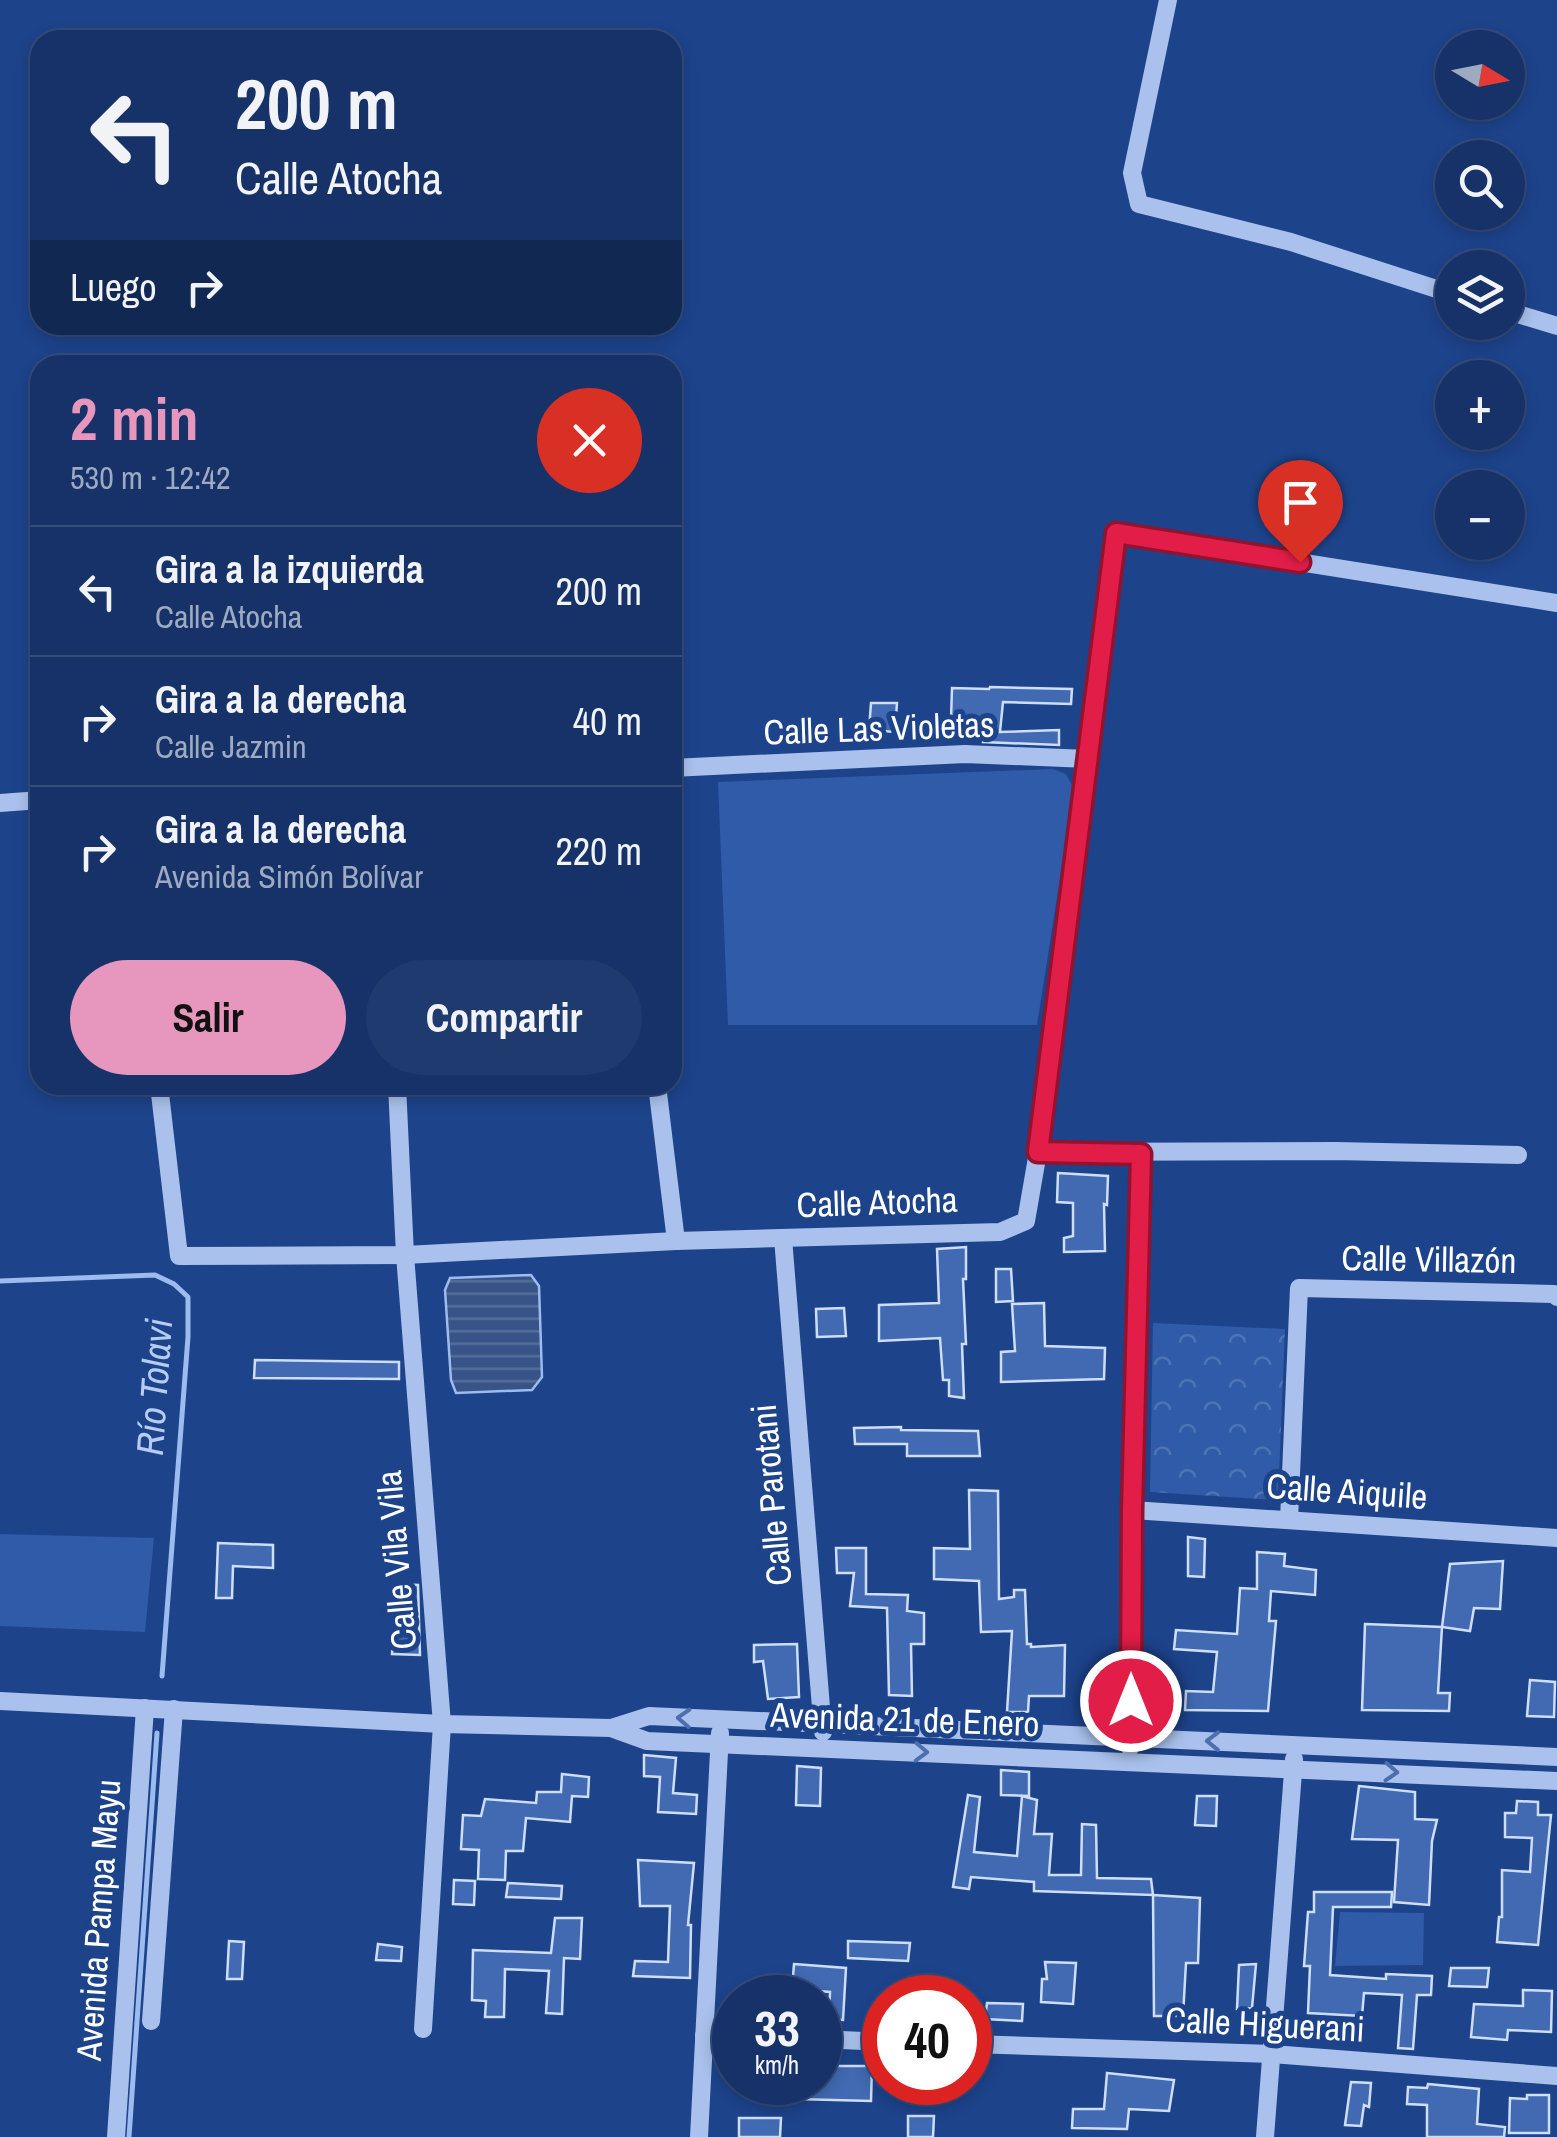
<!DOCTYPE html>
<html lang="es">
<meta charset="utf-8">
<style>
:root{--surface:#163268;--page:#1f3a6e;--text:#f1f3f6;--muted:#9eaac0;--line:#354d7c;--accent:#e797bd}
body{margin:0;font-family:"Archivo Narrow",sans-serif;background:var(--page);color:var(--text);height:100vh;display:flex;flex-direction:column;font-size:38px;white-space:nowrap}
*{box-sizing:border-box;margin:0}
p{font-size:32px;color:var(--muted)}
.icon{flex:none;width:55px;height:55px;fill:none;stroke:currentColor;stroke-width:2;stroke-linecap:round;stroke-linejoin:round}
.map{position:relative;flex:1;overflow:hidden}
.panel{position:absolute;left:30px;top:355px;width:652px;height:740px;display:flex;flex-direction:column;background:var(--surface);border-radius:30px;box-shadow:0 5px 15px #0003,0 0 0 2px var(--line)}
.panel>*{flex:none}
.top-card{position:absolute;left:30px;top:30px;width:652px;height:305px;border-radius:30px;box-shadow:0 5px 15px #0003,0 0 0 2px var(--line);background:#163268;color:var(--text);overflow:hidden}
.needle{width:65px;rotate:100deg}
.buttons{position:absolute;left:1435px;top:30px;display:grid;gap:20px}
.buttons a{display:grid;place-items:center;width:90px;height:90px;border-radius:50%;background:var(--surface);box-shadow:0 5px 15px #0003,0 0 0 2px var(--line);font-size:50px}
.speed{position:absolute;left:712px;top:1975px;display:flex;gap:20px;font-size:50px;font-weight:700;text-align:center}
.speed>*{display:grid;place-content:center;width:130px;height:130px;border-radius:50%;background:var(--surface);box-shadow:0 5px 15px #0003,0 0 0 2px var(--line);line-height:1}
.speed small{font-size:25px;font-weight:400}
.speed .limit{border:15px solid #d22;background:#fff;color:#111}
.pin{position:absolute;display:grid;place-items:center;width:85px;height:85px;color:#fff;margin:-102px -42px;border-radius:50% 50% 50% 0;rotate:-45deg;box-shadow:0 0 10px #0007}
.pin .icon{rotate:45deg}
.me{position:absolute;width:110px;margin:-55px;rotate:0deg;stroke-linejoin:round;filter:drop-shadow(0 0 8px #0008)}
.turn{display:flex;align-items:center;gap:35px;height:210px;padding:0 40px;font-size:45px}
.turn .icon{width:130px;height:130px;stroke-width:2.5}
.turn b{display:block;font-size:70px;line-height:85px}
.then{display:flex;align-items:center;height:95px;padding:0 40px;background:#0003;gap:20px;font-size:38px}
.round{display:grid;place-items:center;flex:none;width:105px;height:105px;border-radius:52px;background:var(--page)}
.overview{display:flex;align-items:center;justify-content:space-between;height:170px;padding:0 40px}
h1{font-size:60px;font-weight:700;line-height:75px;color:var(--accent)}
.action{display:flex;gap:20px;margin-top:auto;padding:20px 40px}
.action a{flex:1;height:115px;border-radius:60px;background:var(--accent);color:#111;font-size:40px;font-weight:700;line-height:115px;text-align:center}
.action a+a{background:var(--page);color:var(--text)}
ul{padding:0;list-style:none}
li{display:flex;align-items:center;gap:30px;height:130px;padding:0 40px;border-top:2px solid var(--line)}
li div{flex:1}
li b{display:block;font-size:38px}
li em{font-style:normal}
.map>svg:first-child{display:block}
</style>
<div class="map">
<svg width="1557" height="2137" viewBox="0 0 1557 2137">
<defs>
<pattern id="park-crowns" width="20" height="18" patternUnits="userSpaceOnUse" patternTransform="scale(2.5)"><rect width="20" height="18" fill="#305ba9"/><path d="M2 6a3 3 0 1 1 6 0M12 15a3 3 0 1 1 6 0" fill="none" stroke="#4f74b6"/></pattern>
<pattern id="water-rules" width="6" height="5" patternUnits="userSpaceOnUse" patternTransform="scale(2.5)"><rect width="6" height="5" fill="#375388"/><path d="M0 2.5h6" fill="none" stroke="#556d9a"/></pattern>
</defs>
<rect width="100%" height="100%" fill="#1d438b"/>
<g fill="#305ba9">
<polygon points="1053,769 1066,774 1074,789 1037,1025 728,1025 718,782"/>
<polygon points="0,1534 154,1538 145,1632 0,1626"/>
<polygon points="1340,1912 1424,1913 1423,1965 1335,1966"/>
</g>
<polygon fill="url(#park-crowns)" points="1153,1323 1285,1329 1278,1500 1150,1492"/>
<polygon fill="url(#water-rules)" stroke="#9cbbee" stroke-width="2.5" points="531,1275 539,1286 542,1377 532,1390 456,1393 451,1380 445,1290 450,1278"/>
<g fill="none" stroke-linecap="round" stroke-linejoin="round">
<g stroke="#9cbbee" stroke-width="5">
<polyline points="0,1281 155,1275 174,1284 188,1297 188,1337 162,1676"/>
<polyline points="129,2137 157,1733"/>
</g>
</g>
<g fill="#416ab2" stroke="#cedef9" stroke-width="2.5">
<polygon points="990,687 1072,689 1071,704 1003,702 1000,732 1059,730 1059,745 983,742 985,722 951,719 952,688 989,689"/>
<polygon points="871,703 897,703 895,732 869,730"/>
<polygon points="1058,1173 1108,1176 1107,1205 1104,1204 1105,1251 1064,1252 1064,1238 1073,1236 1073,1203 1057,1202"/>
<polygon points="966,1247 966,1279 963,1279 966,1344 962,1344 964,1398 949,1396 949,1380 943,1380 940,1338 879,1341 879,1305 939,1303 937,1249"/>
<polygon points="996,1269 1011,1269 1013,1301 996,1302"/>
<polygon points="1044,1303 1045,1346 1105,1348 1104,1379 1001,1382 1001,1352 1015,1351 1012,1304"/>
<polygon points="844,1308 846,1336 817,1337 816,1309"/>
<polygon points="255,1360 399,1362 399,1379 254,1378"/>
<polygon points="901,1427 901,1430 978,1431 980,1456 907,1456 907,1444 855,1444 854,1428"/>
<polygon points="969,1490 998,1491 999,1599 1014,1597 1014,1590 1025,1590 1027,1644 1031,1644 1031,1647 1065,1645 1064,1696 1029,1696 1028,1712 1007,1712 1012,1631 981,1632 979,1581 934,1579 934,1548 970,1549"/>
<polygon points="1188,1537 1205,1539 1204,1577 1188,1576"/>
<polygon points="218,1543 273,1545 273,1568 233,1566 232,1598 216,1598"/>
<polygon points="836,1548 866,1548 866,1594 908,1595 907,1611 924,1613 924,1644 911,1644 912,1696 889,1695 887,1608 850,1606 854,1573 837,1573"/>
<polygon points="1257,1552 1285,1554 1284,1566 1316,1570 1315,1595 1271,1591 1269,1621 1276,1621 1268,1711 1185,1710 1186,1691 1213,1692 1217,1652 1174,1649 1176,1630 1237,1634 1240,1588 1257,1589"/>
<polygon points="1503,1561 1500,1609 1474,1608 1470,1631 1442,1627 1450,1564"/>
<polygon points="396,1584 418,1585 420,1655 392,1654"/>
<polygon points="1365,1624 1442,1627 1438,1693 1450,1693 1449,1711 1362,1710"/>
<polygon points="797,1644 799,1697 768,1699 763,1661 754,1662 754,1645"/>
<polygon points="1530,1680 1555,1682 1554,1717 1527,1716"/>
<polygon points="644,1755 676,1758 673,1793 697,1795 696,1814 658,1812 660,1777 644,1776"/>
<polygon points="797,1766 821,1768 820,1806 796,1805"/>
<polygon points="1001,1770 1029,1772 1029,1796 1001,1795"/>
<polygon points="562,1774 589,1777 588,1797 572,1796 570,1822 526,1818 523,1851 506,1851 505,1880 478,1879 479,1850 461,1849 463,1815 481,1816 485,1799 536,1803 537,1792 561,1792"/>
<polygon points="1359,1786 1415,1792 1415,1819 1437,1820 1432,1841 1429,1905 1394,1902 1398,1840 1352,1839"/>
<polygon points="968,1795 980,1797 974,1852 1017,1856 1022,1796 1037,1800 1034,1834 1052,1834 1049,1875 1081,1875 1082,1824 1096,1825 1097,1878 1151,1879 1153,1895 1034,1891 1034,1882 971,1877 969,1889 953,1887"/>
<polygon points="1197,1796 1217,1796 1216,1826 1195,1825"/>
<polygon points="1517,1801 1538,1802 1538,1815 1551,1815 1538,1945 1497,1942 1499,1917 1502,1917 1502,1870 1530,1872 1532,1838 1505,1837 1505,1813 1516,1813"/>
<polygon points="638,1860 694,1863 688,1925 691,1925 690,1978 633,1976 635,1961 668,1962 670,1906 640,1906"/>
<polygon points="454,1880 475,1881 474,1905 453,1904"/>
<polygon points="508,1883 562,1886 561,1899 506,1897"/>
<polygon points="1314,1892 1392,1892 1391,1907 1333,1907 1330,1975 1386,1979 1386,1974 1432,1976 1431,1995 1417,1995 1413,2049 1398,2048 1402,1995 1364,1993 1362,2016 1308,2013 1310,1966 1304,1966 1308,1912 1314,1912"/>
<polygon points="1153,1895 1200,1898 1198,1963 1186,1963 1183,2016 1154,2016"/>
<polygon points="555,1918 582,1918 580,1959 564,1958 562,2014 546,2013 549,1971 505,1969 504,2017 485,2017 486,2001 472,2000 473,1950 551,1953"/>
<polygon points="229,1941 244,1942 242,1979 227,1979"/>
<polygon points="848,1941 910,1943 908,1961 848,1958"/>
<polygon points="378,1944 402,1947 401,1961 376,1960"/>
<polygon points="1045,1962 1076,1963 1073,2004 1041,2002 1042,1979 1047,1979"/>
<polygon points="794,1964 846,1968 843,2020 829,2019 830,1992 792,1989"/>
<polygon points="1256,1964 1252,2008 1237,2009 1239,1965"/>
<polygon points="1451,1968 1489,1968 1487,1987 1449,1986"/>
<polygon points="1523,1990 1552,1991 1551,2032 1508,2030 1507,2040 1471,2037 1474,2004 1523,2006"/>
<polygon points="987,2003 1023,2004 1022,2021 985,2019"/>
<polygon points="820,2066 872,2066 871,2101 796,2099 796,2082 820,2082"/>
<polygon points="1107,2073 1174,2080 1169,2111 1129,2109 1127,2129 1072,2128 1073,2109 1104,2109"/>
<polygon points="1351,2082 1371,2083 1369,2107 1364,2105 1361,2126 1345,2125"/>
<polygon points="1428,2084 1479,2089 1477,2124 1505,2127 1504,2137 1427,2137 1427,2105 1407,2104 1408,2087 1427,2088"/>
<polygon points="1527,2095 1549,2095 1549,2133 1509,2133 1510,2098 1527,2099"/>
<polygon points="908,2116 934,2116 933,2137 908,2137"/>
<polygon points="739,2118 781,2118 780,2137 739,2137"/>
</g>
<g fill="none" stroke-linecap="round" stroke-linejoin="round">
<g stroke="#a9c1ec" stroke-width="18">
<polyline points="1168,0 1132,173 1139,204 1291,242 1452,294"/>
<polyline points="1508,311 1557,326"/>
<polyline points="672,768 965,754 1088,759"/>
<polyline points="0,803 40,800"/>
<polyline points="159,1085 179,1256 405,1255 676,1241 1000,1232 1026,1221 1038,1152 1116,533 1557,603"/>
<polyline points="397,1085 405,1255 442,1724 423,2029"/>
<polyline points="657,1085 676,1241"/>
<polyline points="1038,1152 1336,1151 1518,1155"/>
<polyline points="783,1238 823,1732"/>
<polyline points="1132,1510 1557,1538"/>
<polyline points="1289,1520 1299,1288 1554,1294 1557,1297"/>
<polyline points="0,1701 442,1724 611,1728 647,1741 1557,1781"/>
<polyline points="611,1728 649,1716 1557,1757"/>
<polyline points="1130,1748 1132,1510 1141,1153"/>
<polyline points="151,2021 174,1709"/>
<polyline points="704,2036 735,2037"/>
<polyline points="820,2039 885,2042"/>
<polyline points="970,2044 1272,2054 1557,2076"/>
<polyline points="116,2137 145,1708"/>
<polyline points="699,2137 720,1733"/>
<polyline points="1265,2137 1294,1759"/>
</g>
</g>
<defs><path id="oneway-chevron" d="M-2-3.5L2.5 0L-2 3.5" fill="none" stroke-width="1.6" stroke-linecap="round" stroke-linejoin="round" transform="scale(2.5)"/></defs>
<g stroke="#4e6fad">
<use href="#oneway-chevron" transform="translate(684 1718) rotate(-177)"/>
<use href="#oneway-chevron" transform="translate(1213 1741) rotate(-179)"/>
<use href="#oneway-chevron" transform="translate(921 1752) rotate(2)"/>
<use href="#oneway-chevron" transform="translate(1391 1772) rotate(3)"/>
</g>
<g fill="none" stroke-linecap="round" stroke-linejoin="round">
<defs>
<polyline id="route" points="1131,1701 1132,1510 1141,1154 1038,1152 1116,533 1300,562"/>
</defs>
<use href="#route" stroke="#92132f" stroke-width="25"/>
<use href="#route" stroke="#e11d48" stroke-width="18"/>
</g>
<g text-anchor="middle" dominant-baseline="central" stroke-width="10" stroke-linejoin="round" paint-order="stroke">
<g font-size="35" fill="#fff" stroke="#1d438b">
<text transform="translate(879 728) rotate(-2)">Calle Las Violetas</text>
<text transform="translate(877 1202) rotate(-2)">Calle Atocha</text>
<text transform="translate(1429 1259) rotate(1)">Calle Villazón</text>
<text transform="translate(1347 1491) rotate(4)">Calle Aiquile</text>
<text transform="translate(771 1495) rotate(-95)">Calle Parotani</text>
<text transform="translate(396 1560) rotate(-95)">Calle Vila Vila</text>
<text transform="translate(905 1719) rotate(2)">Avenida 21 de Enero</text>
<text transform="translate(98 1920) rotate(-86)">Avenida Pampa Mayu</text>
<text transform="translate(1265 2024) rotate(3)">Calle Higuerani</text>
</g>
<g font-size="38" font-style="italic" fill="#b5ccf4" stroke="#1d438b">
<text transform="translate(154 1387) rotate(-86)">Río Tolavi</text>
</g>
</g>
</svg>
<div class="buttons">
<a><svg class="needle" viewBox="-14 -14 28 28"><path d="M0-13l5 13h-10z" fill="#e53935"/><path d="M0 13l5-13h-10z" fill="#9eaac0"/></svg></a>
<a><svg class="icon" aria-label="search" viewBox="0 0 24 24"><circle cx="10" cy="10" r="6"/><path d="M15 15l6 6"/></svg></a>
<a><svg class="icon" aria-label="layers" viewBox="0 0 24 24"><path d="M12 4l9 5-9 5-9-5zM3 14l9 5 9-5"/></svg></a>
<a>+</a>
<a>−</a>
</div>
<div class="speed"><div>33<small>km/h</small></div><div class="limit">40</div></div>
<div class="pin" style="left:1300px;top:562px;background:#d93025"><svg class="icon" aria-label="arrive" viewBox="0 0 24 24"><path d="M6 21V4h12l-3 4 3 4H6"/></svg></div>
<svg class="me" style="left:1131px;top:1701px" viewBox="-20 -20 40 40"><circle r="17" fill="#e11d48" stroke="#fff" stroke-width="3"/><path d="M0-11L8 9 0 5-8 9z" fill="#fff"/></svg>
<div class="top-card">
<div class="turn"><svg class="icon" aria-label="left" viewBox="0 0 24 24"><path d="M17 20v-9H6M10 6l-5 5 5 5"/></svg><div><b>200 m</b>Calle Atocha</div></div>
<div class="then">Luego<svg class="icon" aria-label="right" viewBox="0 0 24 24"><path d="M7 20v-9h11M14 6l5 5-5 5"/></svg></div>
</div>
<section class="panel">
<div class="overview"><div><h1>2 min</h1><p>530 m · 12:42</p></div><a class="round" style="background:#d93025;color:#fff"><svg class="icon" aria-label="close" viewBox="0 0 24 24"><path d="M6 6l12 12M18 6L6 18"/></svg></a></div>
<ul>
<li><svg class="icon" aria-label="left" viewBox="0 0 24 24"><path d="M17 20v-9H6M10 6l-5 5 5 5"/></svg><div><b>Gira a la izquierda</b><p>Calle Atocha</p></div><em>200 m</em></li>
<li><svg class="icon" aria-label="right" viewBox="0 0 24 24"><path d="M7 20v-9h11M14 6l5 5-5 5"/></svg><div><b>Gira a la derecha</b><p>Calle Jazmin</p></div><em>40 m</em></li>
<li><svg class="icon" aria-label="right" viewBox="0 0 24 24"><path d="M7 20v-9h11M14 6l5 5-5 5"/></svg><div><b>Gira a la derecha</b><p>Avenida Simón Bolívar</p></div><em>220 m</em></li>
</ul>
<div class="action"><a>Salir</a><a>Compartir</a></div>
</section>
</div>
